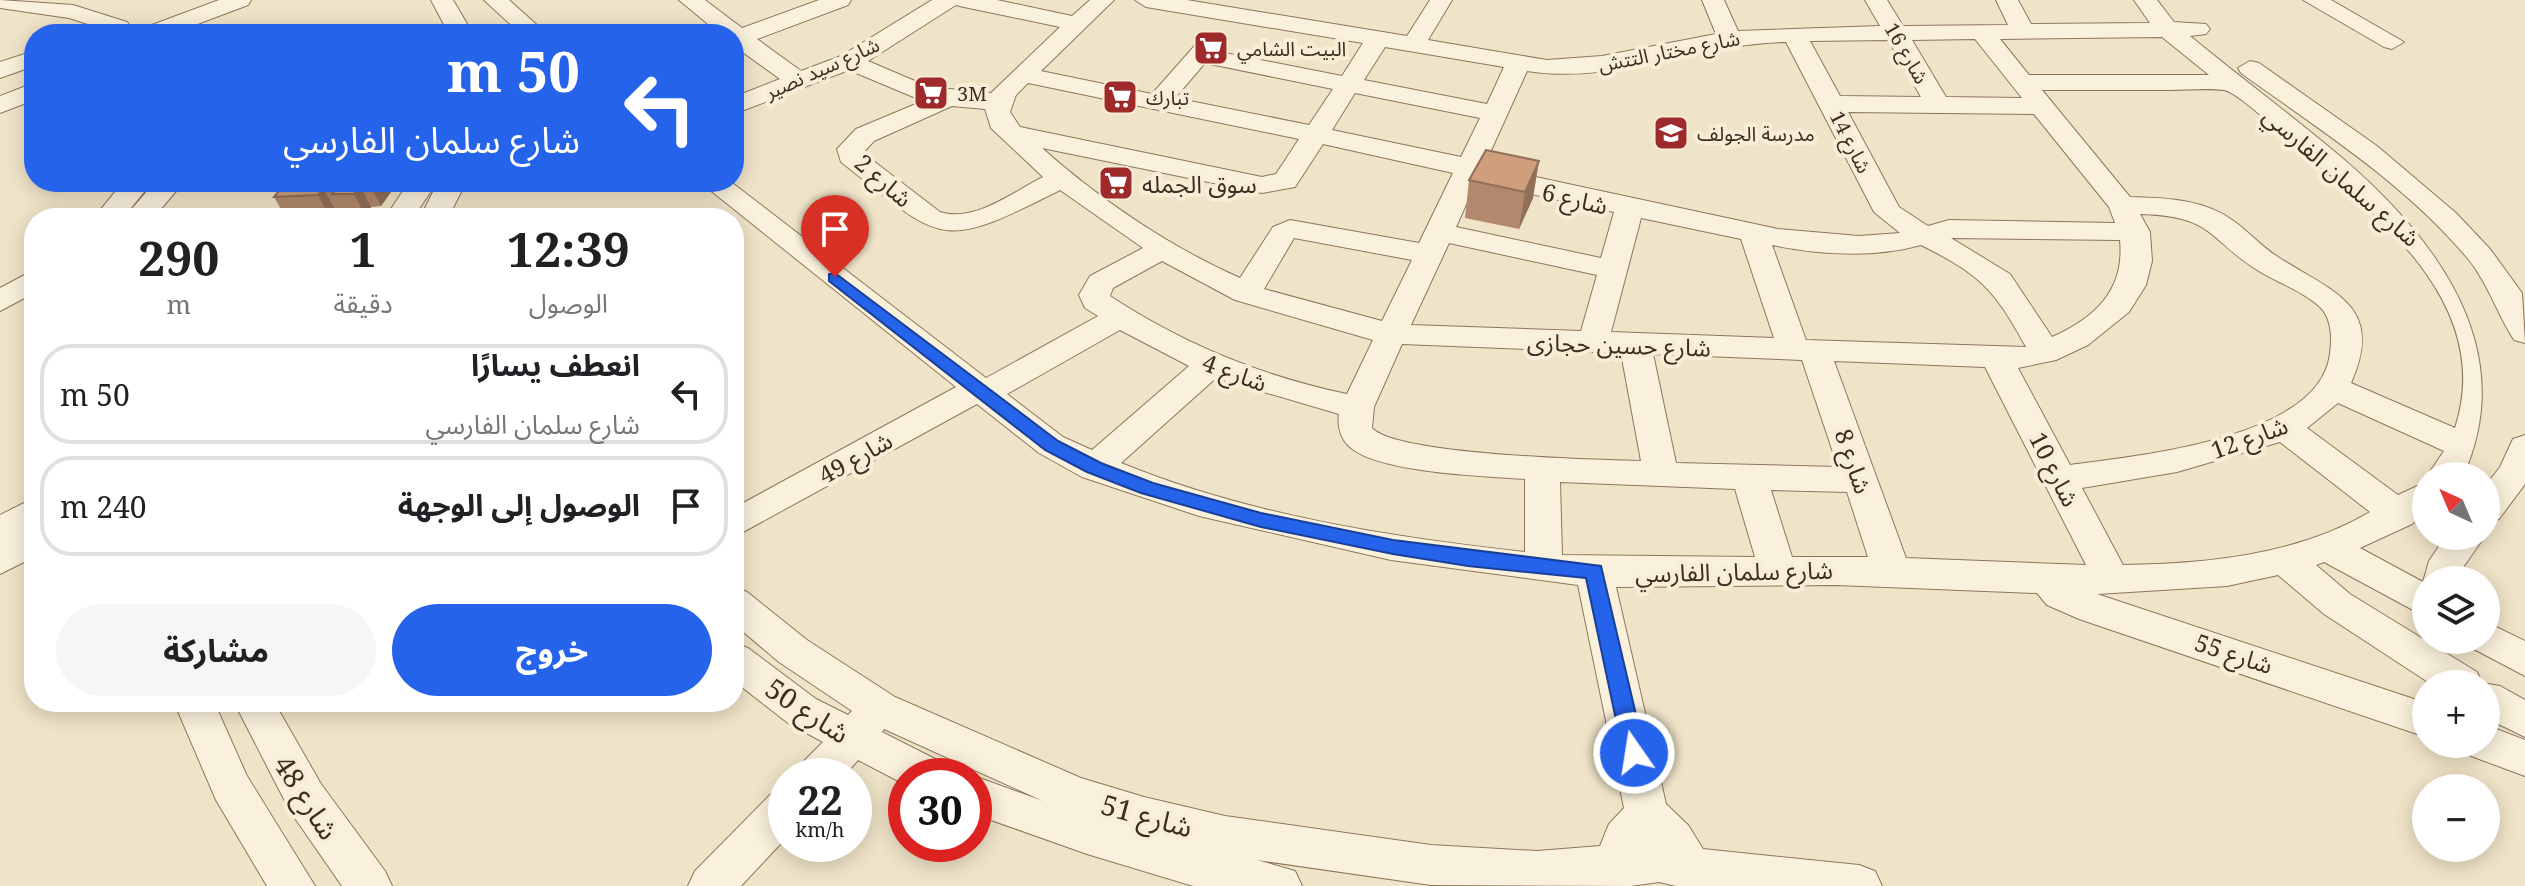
<!DOCTYPE html>
<html lang="ar">
<meta charset="utf-8">
<style>
:root{--surface:#fff;--page:#f6f6f6;--text:#202124;--muted:#757577;--line:#e0e0e0;--accent:#2563eb}
body{margin:0;font-family:"Noto Serif","Noto Sans Arabic",serif;background:var(--page);color:var(--text);direction:rtl;height:100vh;display:flex;flex-direction:column;font-size:30px;white-space:nowrap}
*{box-sizing:border-box;margin:0}
p{font-size:26px;color:var(--muted)}
.icon{flex:none;width:44px;height:44px;fill:none;stroke:currentColor;stroke-width:2;stroke-linecap:round;stroke-linejoin:round}
.map{position:relative;flex:1;overflow:hidden;direction:ltr}
.sheet{position:absolute;left:24px;top:208px;width:720px;height:504px;display:flex;flex-direction:column;background:var(--surface);border-radius:32px;box-shadow:0 4px 20px #0003;direction:rtl}
.sheet>*{flex:none}
.guide{position:absolute;left:24px;top:24px;width:720px;height:168px;border-radius:32px;box-shadow:0 4px 20px #0003;direction:rtl;background:#2563eb;color:#fff;overflow:hidden}
.needle{width:52px;rotate:316deg}
.controls{position:absolute;left:2412px;top:462px;display:grid;gap:16px}
.controls a{display:grid;place-items:center;width:88px;height:88px;border-radius:50%;background:var(--surface);box-shadow:0 4px 20px #0003;font-size:40px}
.speed{position:absolute;left:768px;top:758px;display:flex;gap:16px;font-size:40px;font-weight:700;text-align:center}
.speed>*{display:grid;place-content:center;width:104px;height:104px;border-radius:50%;background:var(--surface);box-shadow:0 4px 20px #0003;line-height:1}
.speed small{font-size:20px;font-weight:400}
.speed .limit{border:12px solid #d22;background:#fff;color:#111}
.pin{position:absolute;display:grid;place-items:center;width:68px;height:68px;color:#fff;margin:-82px -34px;border-radius:50% 50% 50% 0;rotate:-45deg;box-shadow:0 0 8px #0007}
.pin .icon{rotate:45deg}
.me{position:absolute;width:88px;margin:-44px;rotate:347deg;stroke-linejoin:round;filter:drop-shadow(0 0 6px #0008)}
.turn{display:flex;align-items:center;gap:28px;height:168px;padding:0 32px;font-size:36px}
.turn .icon{width:104px;height:104px;stroke-width:2.5}
.turn b{display:block;font-size:56px;line-height:68px}
.eta{display:flex;justify-content:space-evenly;align-items:center;height:136px;text-align:center}
.eta b{font-size:48px;font-weight:700;line-height:56px}
.cta{display:flex;gap:16px;margin-top:auto;padding:16px 32px}
.cta a{flex:1;height:92px;border-radius:48px;background:var(--accent);color:#fff;font-size:32px;font-weight:700;line-height:92px;text-align:center}
.cta a+a{background:var(--page);color:var(--text)}
ul{padding:0;list-style:none}
li{display:flex;align-items:center;gap:24px;height:100px;margin:0 16px 12px;padding:0 16px;border:4px solid var(--line);border-radius:32px}
li div{flex:1}
li b{display:block;font-size:30px}
li em{font-style:normal}
.map>svg:first-child{display:block}
</style>
<div class="map">
<svg width="2525" height="886" viewBox="0 0 2525 886">
<rect width="100%" height="100%" fill="#f0e4c8"/>
<g fill="none" stroke-linecap="round" stroke-linejoin="round">
<defs>
<g id="minor">
<polygon points="0,0 73,5 127,22 131,27 119,34 69,18 0,8"/>
<polygon points="219,0 251,0 248,5 171,34 137,34 141,29"/>
<polygon points="431,0 453,0 473,34 449,34"/>
<polygon points="484,0 509,0 547,34 521,34"/>
<path d="M679,0H705L742,28L819,0H851L848,5L757,39L801,71L841,56L932,0H997L1072,16L1090,0H1114L1041,71L1152,94L1205,34L1213,32L1225,39L1215,51L1342,76L1363,43L1146,7L1135,0H1187L1407,36L1430,0H1452L1428,40L1547,60L1602,56L1716,34L1702,0H1724L1738,31L1880,26L1865,0H1887L1903,26L2008,25L1996,0H2018L2031,24L2150,23L2134,0H2157L2174,22L2206,24L2210,29L2206,34L2190,36C2234,72 2279,106 2323,142C2422,222 2525,339 2463,476H2427L2444,451L2338,403L2307,428L2398,495L2426,482V512L2412,524L2360,548L2423,582L2429,561L2446,536H2485L2464,566L2459,580H2426V617L2324,562L2316,565L2350,594L2477,672L2482,683L2500,686L2525,700V737L2486,718V684H2431L2324,614L2278,575L2227,586L2097,594L2426,703V737L2079,619L2047,605L2037,593L1836,585L1616,587L1666,804L1688,825L1703,849L1859,865L1875,871L1882,886H1676L1659,882L1631,886L1431,885L1257,860L1295,871L1302,886H1193L1087,854L974,814V776L1043,801L884,729L882,732L943,763L949,776H906V785L858,760L844,776H796L802,763L823,742L788,723L734,681V643L748,648L816,699L848,715L852,711L779,662L734,624V587L747,592L807,640L895,697L1081,778L1144,797L1225,816L1431,845L1537,851L1600,846L1609,824L1624,808L1578,585L1391,560L1199,516L1082,477L1039,453L977,404L734,537V508L956,387L700,182H731L986,378L1098,316L1085,308L1079,295L1090,276L1143,248L1060,190C938,252 944,243 841,162L837,149L856,129L923,101L849,70L734,114V97L780,79L734,46V34H720ZM956,5L964,7L1060,27L991,93L929,87L868,61ZM2162,37L2209,75H2029L2000,39ZM1975,39L2022,98L1946,97L1912,40ZM1888,40L1921,97L1840,96L1810,41ZM1786,42L1874,212L1900,233L1859,236L1778,229L1484,166L1527,71C1613,85 1700,43 1786,42ZM1385,47L1504,67L1487,104L1364,80ZM1205,63L1333,89L1309,125L1175,98ZM1028,83L1299,139L1276,174L1262,177L1020,127L1010,112L1016,95ZM2042,90C2084,90 2127,90 2169,90C2187,90 2207,88 2224,90C2239,93 2277,131 2291,142C2374,212 2496,303 2455,428L2351,383C2386,305 2332,292 2278,257C2262,247 2250,233 2235,222C2205,199 2166,198 2130,197ZM1355,93L1480,118L1461,157L1332,130ZM952,106L985,109L991,128L1043,177C1013,192 974,223 940,212L863,153L874,141ZM1848,112L2034,114L2109,207L2115,223L1949,220L1928,226L1899,207ZM1323,144L1453,173L1419,243L1290,220L1273,227L1240,278C1170,247 1099,199 1042,148L1262,193L1295,187ZM1476,182L1614,212L1601,258L1456,227ZM2140,214C2216,216 2207,240 2262,273C2281,284 2304,292 2320,307C2332,319 2332,338 2330,353C2321,439 2136,456 2070,465L2018,368L2056,360L2088,345L2129,312L2146,285L2152,261L2150,232ZM1641,218L1741,239L1774,338L1611,332ZM1294,238L1412,260L1382,321L1264,289ZM1951,238L2120,240C2125,290 2095,318 2052,337L2010,274ZM1449,243L1597,275L1581,331L1411,325ZM1772,245C1820,255 1875,258 1921,245C1981,275 1994,289 2026,347L1806,340ZM1162,261L1235,300L1373,340L1347,394C1261,376 1183,344 1110,296L1113,288ZM1120,330L1189,366L1092,450L1063,437L1007,394ZM1402,344L1621,353L1641,461C1596,460 1396,455 1372,428L1374,407ZM1653,354L1802,360L1838,467L1676,463ZM1834,361L1985,367L2086,565L1906,558ZM1216,378L1339,414C1337,427 1341,440 1351,448C1381,473 1485,476 1525,479V552C1390,537 1248,515 1121,463ZM2280,442L2370,512C2297,555 2206,564 2123,565L2082,488L2177,472ZM1560,482L1735,489L1755,557L1562,555ZM1771,490L1847,492L1868,557H1792Z"/>
<polygon points="2303,0 2331,0 2404,42 2392,49 2384,47"/>
<polygon points="34,51 34,66 0,78 0,62"/>
<path d="M2250,61L2259,63L2377,146L2456,213L2490,249L2522,293L2525,343L2514,340C2497,314 2489,285 2469,260C2406,184 2320,130 2241,73L2238,68Z"/>
<polygon points="34,83 34,100 0,113 0,96"/>
<polygon points="123,182 152,182 123,218 94,218"/>
<polygon points="155,182 184,182 153,218 124,218"/>
<polygon points="409,182 437,182 413,218 385,218"/>
<polygon points="438,182 466,182 448,218 420,218"/>
<polygon points="34,270 34,293 0,311 0,288"/>
<polygon points="2525,435 2525,484 2499,519 2486,523 2486,485 2500,467 2513,439"/>
<polygon points="34,498 34,557 0,574 0,515"/>
<polygon points="2486,622 2525,641 2525,676 2472,648 2468,640 2486,640"/>
<polygon points="174,702 214,702 247,776 315,886 267,886 216,800"/>
<polygon points="234,702 274,702 321,784 385,871 392,886 342,886 290,811"/>
<polygon points="2486,725 2525,740 2525,776 2471,756 2466,744 2486,744"/>
<polygon points="786,789 786,838 741,886 688,886 695,871 771,794"/>
</g>
</defs>
<use href="#minor" stroke="#8d765c" stroke-width="2"/>
<use href="#minor" fill="#faf1dc" fill-rule="evenodd"/>
</g>
<g fill="#b2896c">
<polygon points="1486,150 1533,198 1519,229 1465,218 1469,180"/>
<polygon points="286,182 395,182 396,185 381,206 371,207 365,215 343,216 340,209 335,209 330,217 286,218 274,197"/>
</g>
<g fill="#916f58">
<polygon points="1539,161 1533,198 1519,229 1525,192"/>
<polygon points="372,182 395,182 396,185 381,206 370,185"/>
<polygon points="360,185 371,207 365,215 354,194"/>
<polygon points="323,188 335,209 330,217 318,195"/>
</g>
<g fill="#cf9f7d" stroke="#916f58" stroke-width="2">
<polygon points="1486,150 1539,161 1525,192 1469,180"/>
<polygon points="286,182 372,182 370,185 360,185 354,194 332,194 337,188 323,188 318,195 274,197"/>
</g>
<polygon fill="#2563eb" stroke="#184099" stroke-width="2" points="835,273 1058,441 1101,463 1153,483 1261,513 1393,540 1601,566 1645,753 1642,760 1634,763 1626,760 1623,753 1586,578 1468,566 1393,554 1261,527 1141,493 1087,472 1045,450 829,281 829,274"/>
<defs>
<symbol id="supermarket-square" viewBox="-11 -11 22 22"><rect x="-9" y="-9" width="18" height="18" rx="4" fill="#9e2a2b" stroke="#f7eed8"/><path d="M-6-5.5h2.5l.6 2H6L4.5 2H-2.5L-4.4-4H-6ZM-1.5 3.2a1.3 1.3 0 1 0 .1 0ZM3 3.2a1.3 1.3 0 1 0 .1 0Z" fill="#fff"/></symbol>
<symbol id="school-square" viewBox="-11 -11 22 22"><rect x="-9" y="-9" width="18" height="18" rx="4" fill="#9e2a2b" stroke="#f7eed8"/><path d="M0-5L7-2L0 1L-7-2ZM-4 1L0 2.5L4 1V4Q0 6-4 4Z" fill="#fff"/></symbol>
</defs>
<g fill-rule="evenodd">
<use href="#supermarket-square" x="1191" y="28" width="40" height="40"/>
<use href="#supermarket-square" x="911" y="73" width="40" height="40"/>
<use href="#supermarket-square" x="1100" y="77" width="40" height="40"/>
<use href="#school-square" x="1651" y="113" width="40" height="40"/>
<use href="#supermarket-square" x="1096" y="163" width="40" height="40"/>
</g>
<g text-anchor="middle" dominant-baseline="central" stroke-width="8" stroke-linejoin="round" paint-order="stroke">
<g font-size="20" fill="#3d2e20" stroke="#f7eed8" text-anchor="start">
<text x="1237" y="48">البيت الشامي</text>
<text x="957" y="93">3M</text>
<text x="1146" y="97">تبارك</text>
<text x="1697" y="133">مدرسة الجولف</text>
</g>
<g font-size="20" fill="#3d2e20" stroke="#f7eed8">
<text transform="translate(1669 51) rotate(-11)">شارع مختار التتش</text>
<text transform="translate(1907 53) rotate(60)">شارع 16</text>
<text transform="translate(822 68) rotate(-24)">شارع سيد نصير</text>
<text transform="translate(1851 142) rotate(63)">شارع 14</text>
</g>
<g font-size="24" fill="#3d2e20" stroke="#f7eed8">
<text transform="translate(2342 176) rotate(41)">شارع سلمان الفارسي</text>
<text transform="translate(884 180) rotate(41)">شارع 2</text>
<text transform="translate(1575 198) rotate(13)">شارع 6</text>
<text transform="translate(1619 344) rotate(2)">شارع حسين حجازى</text>
<text transform="translate(1235 372) rotate(20)">شارع 4</text>
<text transform="translate(2249 437) rotate(-20)">شارع 12</text>
<text transform="translate(855 457) rotate(-29)">شارع 49</text>
<text transform="translate(1854 461) rotate(71)">شارع 8</text>
<text transform="translate(2055 469) rotate(63)">شارع 10</text>
<text transform="translate(1734 571) rotate(-1)">شارع سلمان الفارسي</text>
<text transform="translate(2234 653) rotate(18)">شارع 55</text>
</g>
<g font-size="24" fill="#3d2e20" stroke="#f7eed8" text-anchor="start">
<text x="1142" y="183">سوق الجمله</text>
</g>
<g font-size="28" fill="#3d2e20" stroke="#f7eed8">
<text transform="translate(808 710) rotate(33)">شارع 50</text>
<text transform="translate(307 797) rotate(57)">شارع 48</text>
<text transform="translate(1147 815) rotate(15)">شارع 51</text>
</g>
</g>
</svg>
<div class="controls">
<a><svg class="needle" viewBox="-14 -14 28 28"><path d="M0-13l5 13h-10z" fill="#e53935"/><path d="M0 13l5-13h-10z" fill="#757577"/></svg></a>
<a><svg class="icon" aria-label="layers" viewBox="0 0 24 24"><path d="M12 4l9 5-9 5-9-5zM3 14l9 5 9-5"/></svg></a>
<a>+</a>
<a>−</a>
</div>
<div class="speed"><div>22<small>km/h</small></div><div class="limit">30</div></div>
<div class="pin" style="left:835px;top:277px;background:#d93025"><svg class="icon" aria-label="arrive" viewBox="0 0 24 24"><path d="M6 21V4h12l-3 4 3 4H6"/></svg></div>
<svg class="me" style="left:1634px;top:753px" viewBox="-20 -20 40 40"><circle r="17" fill="#2563eb" stroke="#fff" stroke-width="3"/><path d="M0-11L8 9 0 5-8 9z" fill="#fff"/></svg>
<div class="guide">
<div class="turn"><svg class="icon" aria-label="left" viewBox="0 0 24 24"><path d="M17 20v-9H6M10 6l-5 5 5 5"/></svg><div><b>50 m</b>شارع سلمان الفارسي</div></div>
</div>
<section class="sheet">
<div class="eta">
<div><b>12:39</b><p>الوصول</p></div>
<div><b>1</b><p>دقيقة</p></div>
<div><b>290</b><p>m</p></div>
</div>
<ul>
<li><svg class="icon" aria-label="left" viewBox="0 0 24 24"><path d="M17 20v-9H6M10 6l-5 5 5 5"/></svg><div><b>انعطف يسارًا</b><p>شارع سلمان الفارسي</p></div><em>50 m</em></li>
<li><svg class="icon" aria-label="arrive" viewBox="0 0 24 24"><path d="M6 21V4h12l-3 4 3 4H6"/></svg><div><b>الوصول إلى الوجهة</b></div><em>240 m</em></li>
</ul>
<div class="cta"><a>خروج</a><a>مشاركة</a></div>
</section>
</div>
